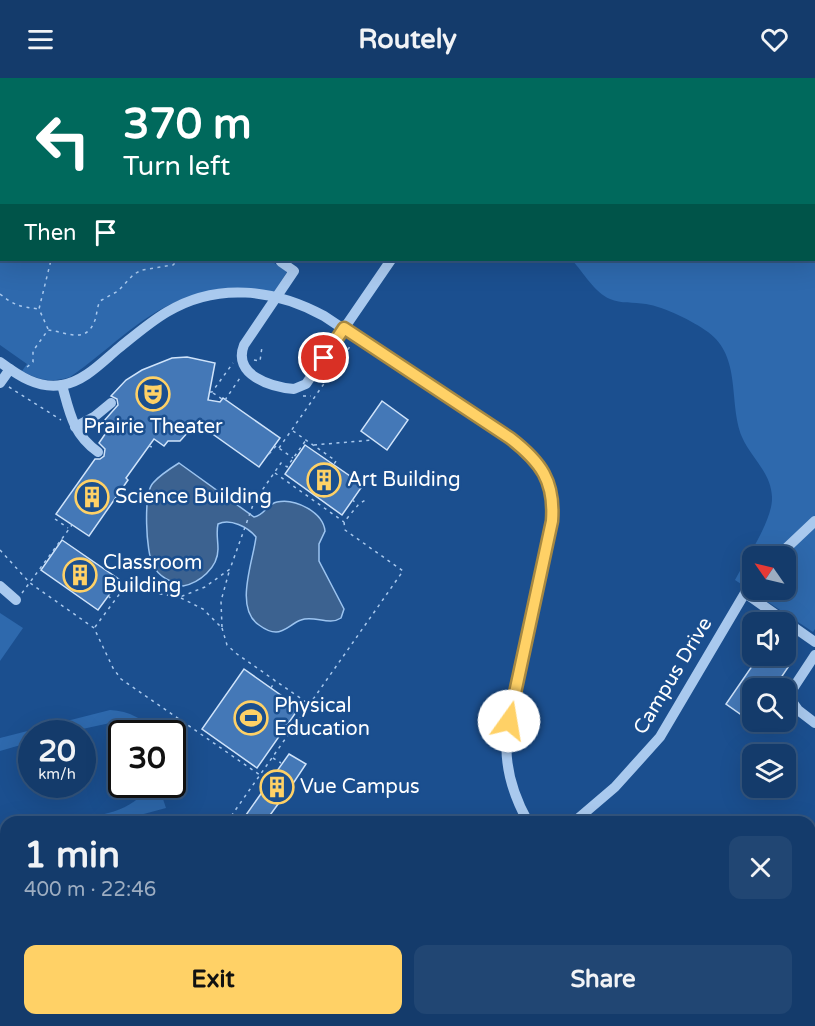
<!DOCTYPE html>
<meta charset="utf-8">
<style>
:root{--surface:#143b6b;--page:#214673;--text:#f1f3f6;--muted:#9dadc1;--line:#33557e;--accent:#ffd166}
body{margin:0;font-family:"Varela Round",sans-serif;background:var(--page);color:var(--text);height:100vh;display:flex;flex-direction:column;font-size:22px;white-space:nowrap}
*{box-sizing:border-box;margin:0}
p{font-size:20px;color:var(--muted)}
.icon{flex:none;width:33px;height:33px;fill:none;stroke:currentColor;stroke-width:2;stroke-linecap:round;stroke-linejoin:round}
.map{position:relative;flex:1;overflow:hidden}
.drawer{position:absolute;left:0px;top:738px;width:816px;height:210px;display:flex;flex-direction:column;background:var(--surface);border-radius:18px 18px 0 0;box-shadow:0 6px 24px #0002,0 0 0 2px var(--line)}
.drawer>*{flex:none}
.hud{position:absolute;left:0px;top:0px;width:816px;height:183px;box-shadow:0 6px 24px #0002,0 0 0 2px var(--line);background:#00695c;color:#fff;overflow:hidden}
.needle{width:39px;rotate:304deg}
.buttons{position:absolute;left:742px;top:468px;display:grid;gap:12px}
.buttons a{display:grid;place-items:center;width:54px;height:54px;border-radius:12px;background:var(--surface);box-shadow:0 6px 24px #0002,0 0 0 2px var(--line);font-size:30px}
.speed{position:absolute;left:18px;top:642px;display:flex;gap:12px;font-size:30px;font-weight:700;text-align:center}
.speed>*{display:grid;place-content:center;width:78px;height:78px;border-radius:50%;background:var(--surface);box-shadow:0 6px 24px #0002,0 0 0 2px var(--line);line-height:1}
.speed small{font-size:15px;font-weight:400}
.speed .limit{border:3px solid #111;border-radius:9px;background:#fff;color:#111}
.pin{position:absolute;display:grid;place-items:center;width:51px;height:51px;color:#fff;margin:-26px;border:3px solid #fff;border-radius:50%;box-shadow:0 2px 6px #0007}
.me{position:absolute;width:66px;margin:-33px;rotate:13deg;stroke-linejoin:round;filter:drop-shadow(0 0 4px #0008)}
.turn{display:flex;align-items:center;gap:21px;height:126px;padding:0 24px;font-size:27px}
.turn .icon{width:78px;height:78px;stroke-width:2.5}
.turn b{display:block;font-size:42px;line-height:51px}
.then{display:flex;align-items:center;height:57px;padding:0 24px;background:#0003;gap:12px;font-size:22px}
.round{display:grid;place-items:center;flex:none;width:63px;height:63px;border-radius:12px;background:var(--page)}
.head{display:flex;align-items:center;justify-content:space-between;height:102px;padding:0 24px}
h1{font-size:36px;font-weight:700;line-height:45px}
.primary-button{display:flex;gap:12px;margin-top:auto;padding:12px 24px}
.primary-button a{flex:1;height:69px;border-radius:12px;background:var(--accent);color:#111;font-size:24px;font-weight:700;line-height:69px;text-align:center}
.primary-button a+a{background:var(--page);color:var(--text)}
header{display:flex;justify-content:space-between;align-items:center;height:78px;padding:0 24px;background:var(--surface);font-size:27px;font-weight:700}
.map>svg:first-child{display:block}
</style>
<header><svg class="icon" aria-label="menu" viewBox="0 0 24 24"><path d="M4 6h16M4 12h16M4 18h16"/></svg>Routely<svg class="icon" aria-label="heart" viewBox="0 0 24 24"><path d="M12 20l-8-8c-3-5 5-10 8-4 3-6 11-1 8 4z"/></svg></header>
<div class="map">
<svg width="815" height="948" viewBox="0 0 815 948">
<rect width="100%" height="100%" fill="#1b4f8f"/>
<g fill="#2e69ad" fill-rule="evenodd">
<path d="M0,0H728L730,1L2,2V182H270L287,194L274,214L180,222C138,239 107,274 70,299C51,305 39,302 22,293L27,286L0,267Z"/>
<path d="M815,60V551L813,554L735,502C746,481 773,442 772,419C771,394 751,380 742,359C728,324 742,279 708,254C693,243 664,229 646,226C633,224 621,226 610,221C595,215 583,194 572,182H814ZM753,478H786V512H753Z"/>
<polygon points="0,535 23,550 0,583"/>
<path d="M110,632C130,633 143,641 157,655H138L125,647L110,645L64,655L32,656L31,664L0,673V660Z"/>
<path d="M149,707H162L157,719L162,718L166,730L114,744H69C97,737 134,735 149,707Z"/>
<polygon points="148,942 213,942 221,948 144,948"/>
</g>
<path fill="#3c6290" stroke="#9cc4f0" stroke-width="1.5" d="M179,385L254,439C264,438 267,426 277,424C295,420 323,434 325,453L319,466V483L344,531L341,540C329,548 314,537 301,542C292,545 285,554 276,554C270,554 263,550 259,547C234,530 253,484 256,459C248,449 230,440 218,446C216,455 218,462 218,471C218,490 199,505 183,508C171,505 158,498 153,487C146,475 143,416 153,405C159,398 171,390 179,385Z"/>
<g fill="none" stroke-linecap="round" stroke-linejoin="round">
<g stroke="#9cc4f0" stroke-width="3">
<polyline points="712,0 715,2"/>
<polyline points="814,69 815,70"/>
</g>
</g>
<g fill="#4478b7" stroke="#cfe3fa" stroke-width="1.5">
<polygon points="187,279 215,285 208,322 220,324 223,320 280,360 259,389 197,345 195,353 189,353 180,363 168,363 164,368 154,361 126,400 128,402 89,458 56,436 95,381 100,381 104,378 105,371 99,365 110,349 103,344 118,327 117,321 111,318 126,302 142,292 172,280"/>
<polygon points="382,323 408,342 387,372 361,353"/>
<polygon points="305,367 363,407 342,437 285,396"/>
<polygon points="62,462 120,502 98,532 41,492"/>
<polygon points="786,573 795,579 774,610 753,610 753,645 726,626 759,578 786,578"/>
<polygon points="244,591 299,630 257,690 202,651"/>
<polygon points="289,676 306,686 292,707 265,744 241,744"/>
</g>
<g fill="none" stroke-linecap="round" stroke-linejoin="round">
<g stroke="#a9c9ee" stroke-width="1.5" stroke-dasharray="3 4.5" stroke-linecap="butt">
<polyline points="295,0 295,2"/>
<polyline points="454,0 456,2"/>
<polyline points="20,2 22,0"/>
<polyline points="0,20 2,17"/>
<polyline points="0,66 2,67"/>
<polyline points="814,111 815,112"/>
<path d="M0,216C15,228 19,228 38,231"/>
<polyline points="48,251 39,231 51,182"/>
<polyline points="254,282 260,283 262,269"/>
<path d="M27,289L33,284V273L48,252C67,254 86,267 95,242C97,236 97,229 100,223L118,213L134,196L142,192L173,187L178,182"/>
<polyline points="9,309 61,342"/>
<polyline points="210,314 212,314 233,285"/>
<polyline points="213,315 222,321"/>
<polyline points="303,318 311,318"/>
<polyline points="225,322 240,300"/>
<polyline points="293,353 336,383 334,386"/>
<polyline points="314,367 373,362"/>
<polyline points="149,368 152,369 155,366"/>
<polyline points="279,370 351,267"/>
<polyline points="269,376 276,368 293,380"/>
<polyline points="275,395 344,444"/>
<polyline points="352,422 358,426"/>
<polyline points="55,441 68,450"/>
<polyline points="0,472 30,505 94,550 113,590 121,601 260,697"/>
<polyline points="22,515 72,447"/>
<polyline points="108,518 113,522"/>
<polyline points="181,520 203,531 222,550 221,523 229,494"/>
<polyline points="95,549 121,514 133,512 180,519 205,509 230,491 254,424 281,385 287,389 306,362"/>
<polyline points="222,550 227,567 237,576 313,629"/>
<polyline points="271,610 275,603"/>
<polyline points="273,680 281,685"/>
<polyline points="227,744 403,493 345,452 344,444 359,426 367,421"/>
<polyline points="238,942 245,948"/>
<polyline points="509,942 517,948"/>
<polyline points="494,947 497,942"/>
<polyline points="41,948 63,942"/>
</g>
<g stroke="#a9c9ee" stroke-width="10">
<path d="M282,182L281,184L294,193L244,267C232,297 271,309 294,311L306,306L391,182"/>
<path d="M0,284C19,298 38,311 62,307C85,303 102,284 119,270C134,258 150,244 167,234C217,204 274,211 324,238L527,373C550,397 555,421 551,453L507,658C504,689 513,717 528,744"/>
<polyline points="0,305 10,291"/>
<path d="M62,307C70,336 73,356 98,374"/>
<polyline points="75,349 94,339 111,325"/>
<polyline points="778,478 815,443"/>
<polyline points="0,508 16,522"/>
<polyline points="745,515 815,564"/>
<polyline points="815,577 788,618 798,632 815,645"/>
<polyline points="574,744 615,709 660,659 745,515 753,505"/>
<polyline points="0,924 6,923"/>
<polyline points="289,942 297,948"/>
<polyline points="320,942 328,948"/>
<polyline points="581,942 590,948"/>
<polyline points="695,942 704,948"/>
<polyline points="806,942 815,948"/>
<polyline points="343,948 347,942"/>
<polyline points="367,948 371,942"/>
<polyline points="481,948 485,942"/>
<polyline points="645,948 649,942"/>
</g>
</g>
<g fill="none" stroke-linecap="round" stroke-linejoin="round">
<defs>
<path id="route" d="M324,280L344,250L510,360C541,384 555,403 552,443L509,643"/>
</defs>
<use href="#route" stroke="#a68842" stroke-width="15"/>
<use href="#route" stroke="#ffd166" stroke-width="10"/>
</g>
<defs>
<symbol id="theatre-ring" viewBox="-11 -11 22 22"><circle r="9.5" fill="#1b4f8f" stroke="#ffd166" stroke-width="1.5"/><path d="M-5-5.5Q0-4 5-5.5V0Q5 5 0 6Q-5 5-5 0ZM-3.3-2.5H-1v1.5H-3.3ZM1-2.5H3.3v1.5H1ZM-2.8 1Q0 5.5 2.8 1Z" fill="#ffd166"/></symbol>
<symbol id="building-ring" viewBox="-11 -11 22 22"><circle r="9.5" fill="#1b4f8f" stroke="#ffd166" stroke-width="1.5"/><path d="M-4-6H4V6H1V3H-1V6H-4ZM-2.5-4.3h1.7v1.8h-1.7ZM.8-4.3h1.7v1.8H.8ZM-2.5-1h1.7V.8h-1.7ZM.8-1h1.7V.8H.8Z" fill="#ffd166"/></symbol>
<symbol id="stadium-ring" viewBox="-11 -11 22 22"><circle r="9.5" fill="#1b4f8f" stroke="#ffd166" stroke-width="1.5"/><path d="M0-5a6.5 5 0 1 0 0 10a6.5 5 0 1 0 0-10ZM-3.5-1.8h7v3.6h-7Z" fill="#ffd166"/></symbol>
</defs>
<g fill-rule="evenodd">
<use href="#theatre-ring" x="134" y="297" width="38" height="38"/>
<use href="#building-ring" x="305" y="383" width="38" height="38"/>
<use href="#building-ring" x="73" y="400" width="38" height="38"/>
<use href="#building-ring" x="61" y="478" width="38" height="38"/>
<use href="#stadium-ring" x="232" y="621" width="38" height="38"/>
<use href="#building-ring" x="258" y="690" width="38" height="38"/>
</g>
<g text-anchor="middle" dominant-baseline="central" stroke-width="5" stroke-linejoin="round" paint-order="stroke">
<g font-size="20" fill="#fff" stroke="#1b4f8f" text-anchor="start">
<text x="153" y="349" text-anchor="middle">Prairie Theater</text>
<text x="347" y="402">Art Building</text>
<text x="115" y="419">Science Building</text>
<text x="103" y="485">Classroom<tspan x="103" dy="23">Building</tspan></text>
<text x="274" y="628">Physical<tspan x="274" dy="23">Education</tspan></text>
<text x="300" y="709">Vue Campus</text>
</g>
<g font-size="20" fill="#fff" stroke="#1b4f8f">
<text transform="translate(673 598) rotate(-59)">Campus Drive</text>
</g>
</g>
</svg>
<div class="buttons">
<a><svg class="needle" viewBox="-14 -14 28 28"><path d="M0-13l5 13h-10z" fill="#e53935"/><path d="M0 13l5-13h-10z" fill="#9dadc1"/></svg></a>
<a><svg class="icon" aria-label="sound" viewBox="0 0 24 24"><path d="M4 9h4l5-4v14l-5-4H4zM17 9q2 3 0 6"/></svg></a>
<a><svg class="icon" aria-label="search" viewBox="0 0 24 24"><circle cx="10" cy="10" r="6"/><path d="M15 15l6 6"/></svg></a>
<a><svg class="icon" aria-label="layers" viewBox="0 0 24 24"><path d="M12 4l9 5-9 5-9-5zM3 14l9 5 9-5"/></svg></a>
</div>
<div class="speed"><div>20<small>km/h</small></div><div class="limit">30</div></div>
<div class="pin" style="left:324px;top:280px;background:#d93025"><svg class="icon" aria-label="arrive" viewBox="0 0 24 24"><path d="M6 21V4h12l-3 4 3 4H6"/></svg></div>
<svg class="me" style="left:509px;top:643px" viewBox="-20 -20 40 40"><circle r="19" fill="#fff"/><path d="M0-13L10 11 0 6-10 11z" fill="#ffd166"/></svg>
<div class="hud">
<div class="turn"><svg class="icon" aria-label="left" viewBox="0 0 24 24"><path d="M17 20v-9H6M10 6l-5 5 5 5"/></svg><div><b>370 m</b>Turn left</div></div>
<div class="then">Then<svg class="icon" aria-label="arrive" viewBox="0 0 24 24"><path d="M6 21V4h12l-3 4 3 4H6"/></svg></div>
</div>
<section class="drawer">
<div class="head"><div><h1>1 min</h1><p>400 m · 22:46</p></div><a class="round"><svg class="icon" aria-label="close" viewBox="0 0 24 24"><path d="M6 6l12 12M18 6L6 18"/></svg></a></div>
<div class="primary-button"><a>Exit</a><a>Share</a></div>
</section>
</div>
